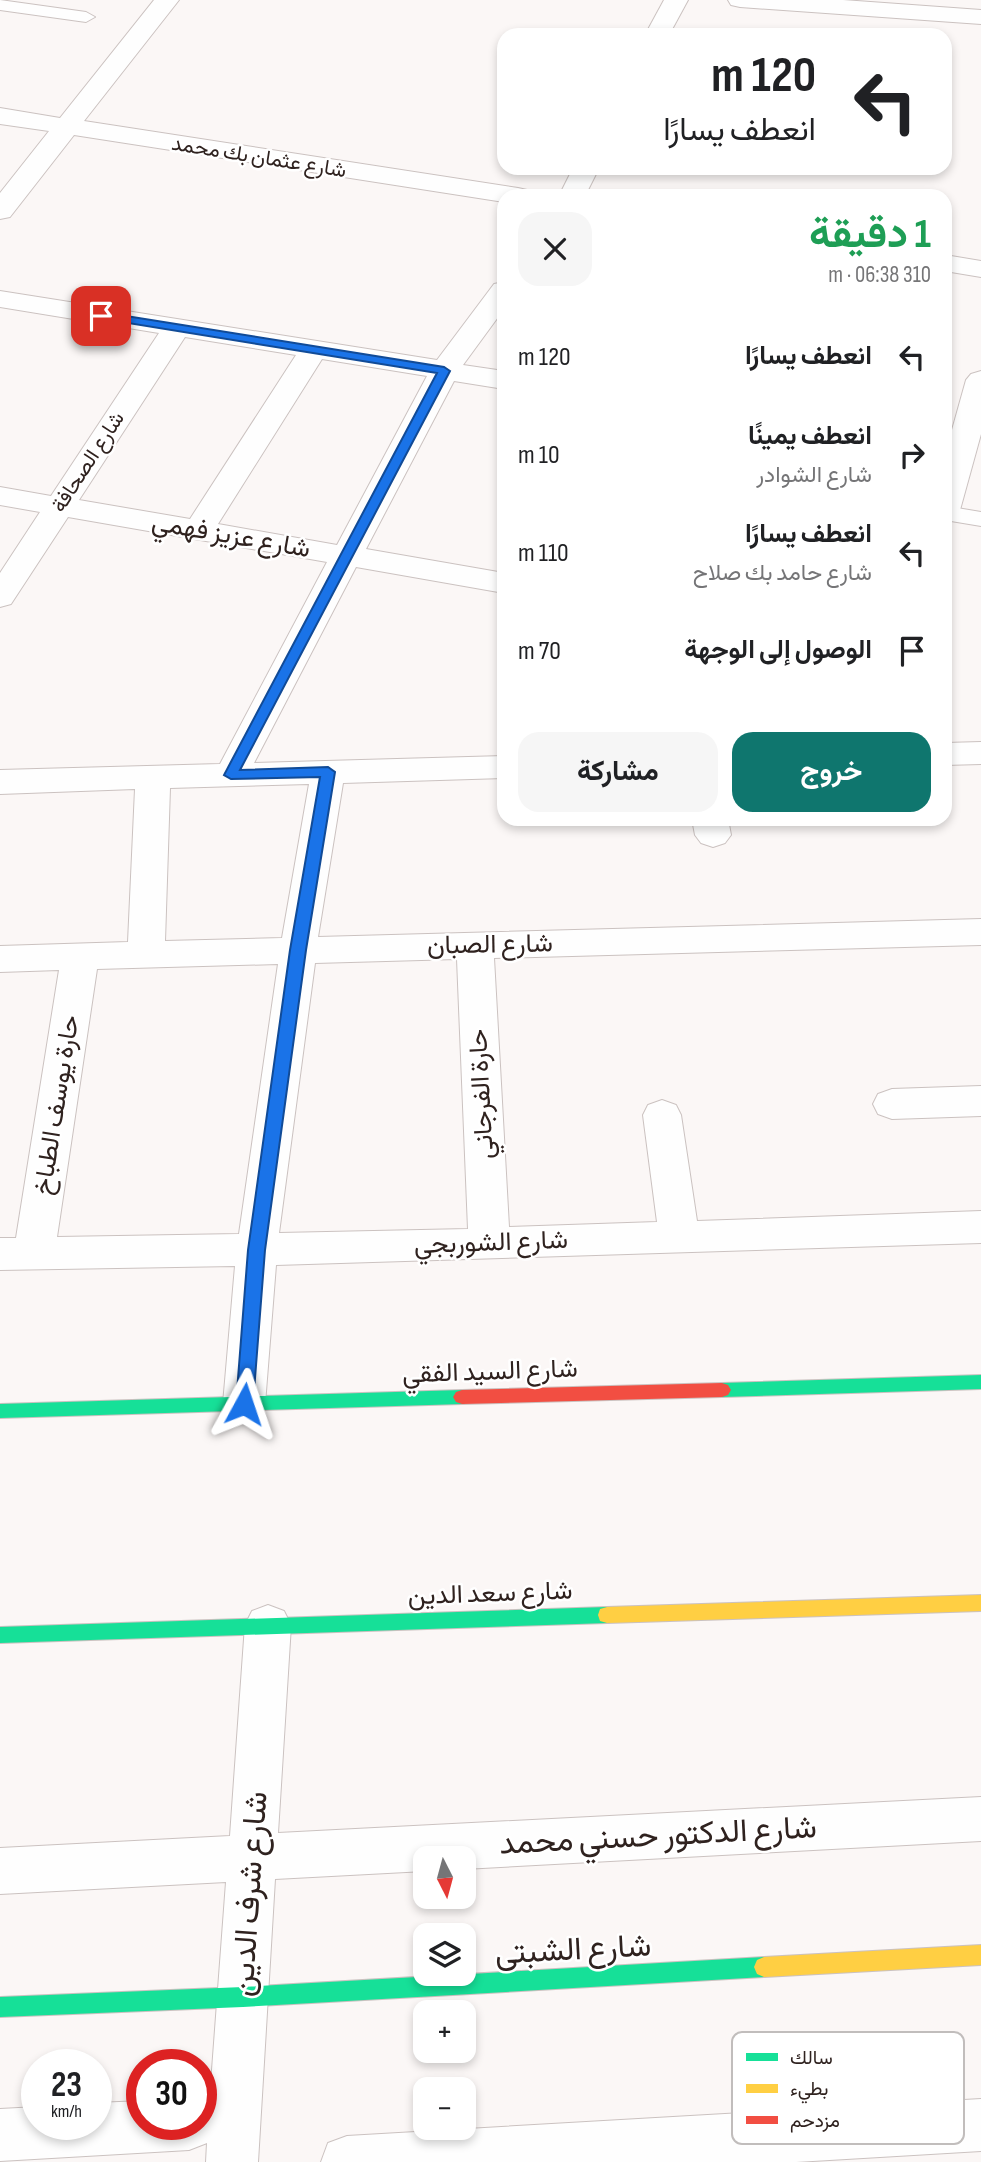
<!DOCTYPE html>
<html lang="ar">
<meta charset="utf-8">
<style>
:root{--surface:#fff;--page:#f6f6f6;--text:#202124;--muted:#757577;--accent:#0f766e}
body{margin:0;font-family:"Sofia Sans Condensed",Vazirmatn,sans-serif;background:var(--page);color:var(--text);direction:rtl;height:100vh;display:flex;flex-direction:column;font-size:26px;white-space:nowrap}
*{box-sizing:border-box;margin:0}
p{font-size:23px;color:var(--muted)}
.icon{flex:none;width:38px;height:38px;fill:none;stroke:currentColor;stroke-width:2;stroke-linecap:round;stroke-linejoin:round}
.map{position:relative;flex:1;overflow:hidden;direction:ltr}
.details{position:absolute;left:497px;top:189px;width:455px;height:637px;display:flex;flex-direction:column;background:var(--surface);border-radius:21px;box-shadow:0 4px 10px #0003;direction:rtl}
.details>*{flex:none}
.guide{position:absolute;left:497px;top:28px;width:455px;height:147px;border-radius:21px;box-shadow:0 4px 10px #0003;direction:rtl;background:#fff;color:var(--text);overflow:hidden}
.needle{width:46px;rotate:174deg}
.buttons{position:absolute;left:413px;top:1846px;display:grid;gap:14px}
.buttons a{display:grid;place-items:center;width:63px;height:63px;border-radius:14px;background:var(--surface);box-shadow:0 4px 10px #0003;font-size:35px}
.speed{position:absolute;left:21px;top:2049px;display:flex;gap:14px;font-size:35px;font-weight:700;text-align:center}
.speed>*{display:grid;place-content:center;width:91px;height:91px;border-radius:50%;background:var(--surface);box-shadow:0 4px 10px #0003;line-height:1}
.speed small{font-size:18px;font-weight:400}
.speed .limit{border:10px solid #d22;background:#fff;color:#111}
.pin{position:absolute;display:grid;place-items:center;width:60px;height:60px;color:#fff;margin:-30px;border-radius:14px;box-shadow:0 4px 10px #0006}
.me{position:absolute;width:77px;margin:-38px;rotate:5deg;stroke-linejoin:round;filter:drop-shadow(0 0 5px #0008)}
.turn{display:flex;align-items:center;gap:24px;height:147px;padding:0 21px;font-size:32px}
.turn .icon{width:91px;height:91px;stroke-width:2.5}
.turn b{display:block;font-size:49px;line-height:60px}
.round{display:grid;place-items:center;flex:none;width:74px;height:74px;border-radius:21px;background:var(--page)}
.overview{display:flex;align-items:center;justify-content:space-between;height:119px;padding:0 21px}
h1{font-size:42px;font-weight:700;line-height:52px;color:#1e9e55}
.button{display:flex;gap:14px;margin-top:auto;padding:14px 21px}
.button a{flex:1;height:80px;border-radius:21px;background:var(--accent);color:#fff;font-size:28px;font-weight:700;line-height:80px;text-align:center}
.button a+a{background:var(--page);color:var(--text)}
ul{padding:0;list-style:none}
li{display:flex;align-items:center;gap:21px;height:98px;padding:0 21px}
li div{flex:1}
li b{display:block;font-size:26px}
li em{font-style:normal}
.map>svg:first-child{display:block}
</style>
<div class="map">
<svg width="981" height="2162" viewBox="0 0 981 2162">
<rect width="100%" height="100%" fill="#fbf7f6"/>
<g fill="none" stroke-linecap="round" stroke-linejoin="round">
<defs>
<g id="lane">
<polygon points="0,0 86,12 95,17 86,22 0,10"/>
<polygon points="945,506 981,512 981,526 945,520"/>
</g>
<g id="street">
<polygon points="154,0 179,0 84,121 518,188 527,190 531,196 504,196 504,202 74,135 10,217 0,219 0,193 49,131 0,124 0,108 60,118"/>
<polygon points="664,0 688,0 669,35 645,35"/>
<polygon points="728,0 843,0 981,10 981,24 740,7 731,5"/>
<polygon points="573,168 599,168 585,196 559,196"/>
<polygon points="945,255 981,261 981,277 945,271"/>
<path d="M504,282V309L463,365L504,371V389L454,381L366,549L504,573V593L356,567L254,763L504,756V778L343,783L318,937L981,919V945L494,958L509,1227L657,1222L643,1115L648,1105L662,1100L676,1105L681,1115L697,1221L981,1211V1243L276,1265L265,1404L259,1416L244,1422L229,1416L223,1404L235,1266L0,1270V1238H16L59,970L0,972V946L128,942L135,789L0,794V770L220,764L327,562L68,517L11,604L0,607V573L40,512L0,505V487L51,496L159,333L0,307V291L437,360L494,284ZM185,337L296,355L190,519L79,500ZM322,359L427,376L337,545L218,524ZM309,784L282,938L165,941L170,788ZM457,959L468,1229L279,1233L315,963ZM278,964L239,1234L57,1237L97,969Z"/>
<polygon points="981,371 981,434 960,510 956,517 945,519 945,455 966,380 971,374"/>
<polygon points="981,742 981,764 945,765 945,743"/>
<polygon points="692,819 728,819 731,835 725,843 713,847 701,843 695,835"/>
<polygon points="981,1086 981,1116 892,1119 878,1114 873,1104 878,1094 892,1089"/>
<polygon points="268,1605 284,1611 291,1625 278,1833 981,1797 981,1841 464,1869 464,1858 425,1858 425,1871 275,1879 258,2162 206,2162 207,2143 189,2150 0,2161 0,2109 37,2107 37,2124 96,2124 96,2103 142,2101 142,2124 201,2124 201,2103 207,2106 209,2110 226,1882 0,1894 0,1848 230,1836 245,1625 252,1611"/>
<polygon points="981,2099 981,2151 796,2162 321,2162 328,2143 347,2136"/>
</g>
<g id="fast">
<polygon points="981,1375 981,1389 722,1397 716,1395 713,1390 716,1385 722,1383"/>
<polygon points="462,1390 468,1392 471,1397 468,1402 462,1404 0,1418 0,1404"/>
<polygon points="607,1607 614,1609 616,1615 614,1621 607,1623 0,1643 0,1627"/>
<polygon points="764,1957 771,1960 774,1967 771,1974 764,1977 243,2007 0,2017 0,1997 243,1987"/>
</g>
<g id="slow">
<polygon points="981,1595 981,1611 607,1623 600,1621 598,1615 600,1609 607,1607"/>
<polygon points="981,1945 981,1965 764,1977 757,1974 754,1967 757,1960 764,1957"/>
</g>
<polygon id="jam" points="722,1383 728,1385 731,1390 728,1395 722,1397 462,1404 456,1402 453,1397 456,1392 462,1390"/>
</defs>
<use href="#lane" stroke="#cbc2c0" stroke-width="2"/>
<use href="#street" stroke="#cbc2c0" stroke-width="2"/>
<use href="#fast" stroke="#cbc2c0" stroke-width="2"/>
<use href="#slow" stroke="#cbc2c0" stroke-width="2"/>
<use href="#jam" stroke="#cbc2c0" stroke-width="2"/>
<use href="#lane" fill="#fefefe" fill-rule="evenodd"/>
<use href="#street" fill="#fefefe" fill-rule="evenodd"/>
<use href="#fast" fill="#16e098" fill-rule="evenodd"/>
<use href="#slow" fill="#ffcf43" fill-rule="evenodd"/>
<use href="#jam" fill="#f24e42" fill-rule="evenodd"/>
</g>
<polygon fill="#1a73e8" stroke="#114b97" stroke-width="2" points="101,312 444,367 450,371 240,770 328,767 335,772 306,950 265,1250 253,1404 251,1409 244,1411 238,1409 236,1404 248,1250 290,950 320,777 231,779 224,775 437,373 97,318 97,313"/>
<g text-anchor="middle" dominant-baseline="central" stroke-width="5" stroke-linejoin="round" paint-order="stroke">
<g font-size="21" fill="#2f221f" stroke="#fff">
<text transform="translate(259 157) rotate(9)">شارع عثمان بك محمد</text>
<text transform="translate(88 462) rotate(-57)">شارع الصحافة</text>
</g>
<g font-size="26" fill="#2f221f" stroke="#fff">
<text transform="translate(231 536) rotate(10)">شارع عزيز فهمي</text>
<text transform="translate(490 945) rotate(-1)">شارع الصبان</text>
<text transform="translate(482 1094) rotate(-93)">حارة الفرجاني</text>
<text transform="translate(57 1105) rotate(-81)">حارة يوسف الطباخ</text>
<text transform="translate(491 1243) rotate(-2)">شارع الشوربجي</text>
<text transform="translate(490 1372) rotate(-2)">شارع السيد الفقي</text>
<text transform="translate(490 1594) rotate(-2)">شارع سعد الدين</text>
</g>
<g font-size="32" fill="#2f221f" stroke="#fff">
<text transform="translate(658 1836) rotate(-3)">شارع الدكتور حسني محمد</text>
<text transform="translate(250 1894) rotate(-86)">شارع شرف الدين</text>
<text transform="translate(573 1950) rotate(-3)">شارع الشبتى</text>
</g>
</g>
<rect x="732" y="2032" width="232" height="112" rx="10" fill="#fff" stroke="#c1bdbc" stroke-width="2"/>
<rect x="746" y="2053" width="32" height="8" fill="#16e098"/>
<rect x="746" y="2084" width="32" height="9" fill="#ffcf43"/>
<rect x="746" y="2116" width="32" height="8" fill="#f24e42"/>
<g font-size="19" fill="#2f221f">
<text x="790" y="2064">سالك</text>
<text x="790" y="2095">بطيء</text>
<text x="790" y="2127">مزدحم</text>
</g>
</svg>
<div class="buttons">
<a><svg class="needle" viewBox="-14 -14 28 28"><path d="M0-13l5 13h-10z" fill="#e53935"/><path d="M0 13l5-13h-10z" fill="#757577"/></svg></a>
<a><svg class="icon" aria-label="layers" viewBox="0 0 24 24"><path d="M12 4l9 5-9 5-9-5zM3 14l9 5 9-5"/></svg></a>
<a>+</a>
<a>−</a>
</div>
<div class="speed"><div>23<small>km/h</small></div><div class="limit">30</div></div>
<div class="pin" style="left:101px;top:316px;background:#d93025"><svg class="icon" aria-label="arrive" viewBox="0 0 24 24"><path d="M6 21V4h12l-3 4 3 4H6"/></svg></div>
<svg class="me" style="left:244px;top:1404px" viewBox="-20 -20 40 40"><path d="M0-17L14 15 0 8-14 15z" fill="#1a73e8" stroke="#fff" stroke-width="4"/></svg>
<div class="guide">
<div class="turn"><svg class="icon" aria-label="left" viewBox="0 0 24 24"><path d="M17 20v-9H6M10 6l-5 5 5 5"/></svg><div><b>120 m</b>انعطف يسارًا</div></div>
</div>
<section class="details">
<div class="overview"><div><h1>1 دقيقة</h1><p>310 m · 06:38</p></div><a class="round"><svg class="icon" aria-label="close" viewBox="0 0 24 24"><path d="M6 6l12 12M18 6L6 18"/></svg></a></div>
<ul>
<li><svg class="icon" aria-label="left" viewBox="0 0 24 24"><path d="M17 20v-9H6M10 6l-5 5 5 5"/></svg><div><b>انعطف يسارًا</b></div><em>120 m</em></li>
<li><svg class="icon" aria-label="right" viewBox="0 0 24 24"><path d="M7 20v-9h11M14 6l5 5-5 5"/></svg><div><b>انعطف يمينًا</b><p>شارع الشوادر</p></div><em>10 m</em></li>
<li><svg class="icon" aria-label="left" viewBox="0 0 24 24"><path d="M17 20v-9H6M10 6l-5 5 5 5"/></svg><div><b>انعطف يسارًا</b><p>شارع حامد بك صلاح</p></div><em>110 m</em></li>
<li><svg class="icon" aria-label="arrive" viewBox="0 0 24 24"><path d="M6 21V4h12l-3 4 3 4H6"/></svg><div><b>الوصول إلى الوجهة</b></div><em>70 m</em></li>
</ul>
<div class="button"><a>خروج</a><a>مشاركة</a></div>
</section>
</div>
